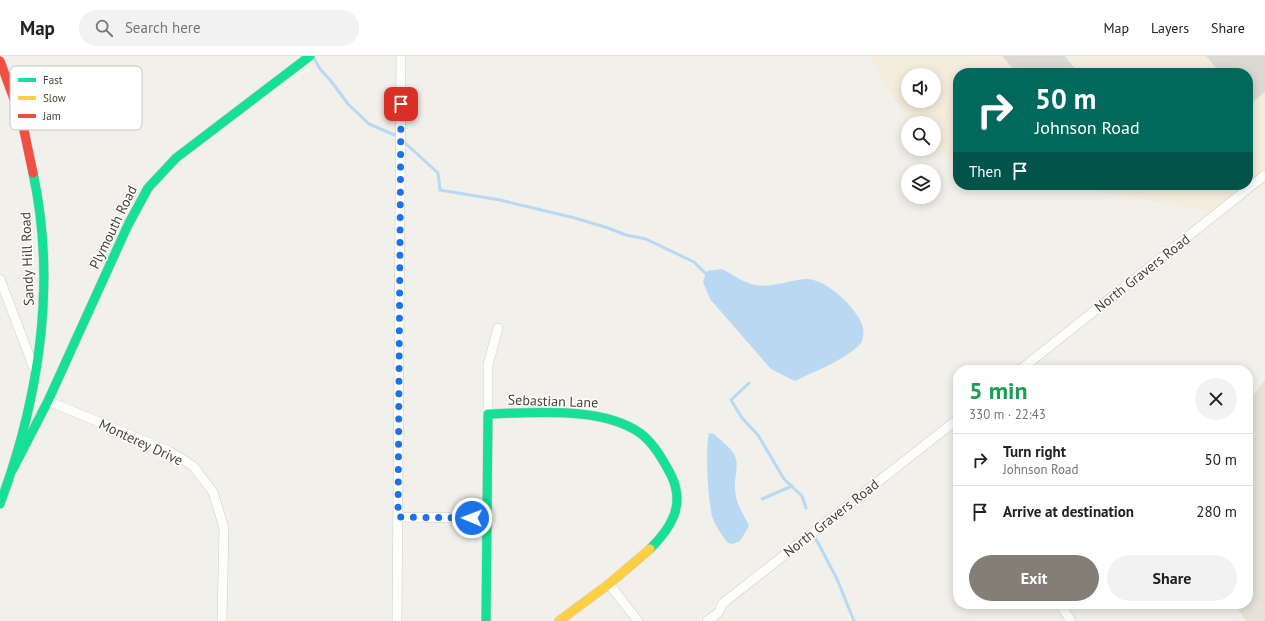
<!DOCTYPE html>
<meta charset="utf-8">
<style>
:root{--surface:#fff;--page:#f2f2f2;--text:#222;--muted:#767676;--line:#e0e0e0;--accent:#847f75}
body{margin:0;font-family:"PT Sans",sans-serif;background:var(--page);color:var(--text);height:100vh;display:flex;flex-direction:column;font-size:15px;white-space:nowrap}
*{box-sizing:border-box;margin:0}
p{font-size:13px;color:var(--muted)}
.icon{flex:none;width:22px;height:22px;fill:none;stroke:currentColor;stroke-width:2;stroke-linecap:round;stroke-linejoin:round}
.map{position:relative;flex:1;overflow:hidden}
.details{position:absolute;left:953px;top:309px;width:300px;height:244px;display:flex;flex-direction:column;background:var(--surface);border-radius:16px;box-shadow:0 2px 10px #0003}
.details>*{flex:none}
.hud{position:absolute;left:953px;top:12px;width:300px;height:122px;border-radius:16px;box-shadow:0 2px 10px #0003;background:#00695c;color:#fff;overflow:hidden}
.buttons{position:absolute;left:901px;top:12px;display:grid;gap:8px}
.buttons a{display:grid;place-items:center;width:40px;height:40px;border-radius:50%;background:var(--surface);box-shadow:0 2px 10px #0003;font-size:20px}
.pin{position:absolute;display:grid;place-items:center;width:34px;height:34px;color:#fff;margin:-17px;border-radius:8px;box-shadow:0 2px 6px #0006}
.me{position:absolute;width:44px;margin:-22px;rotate:271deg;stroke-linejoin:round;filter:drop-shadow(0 0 3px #0008)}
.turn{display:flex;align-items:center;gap:14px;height:84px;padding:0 16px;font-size:18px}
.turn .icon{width:52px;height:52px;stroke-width:2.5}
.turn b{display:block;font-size:28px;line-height:34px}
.then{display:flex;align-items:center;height:38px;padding:0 16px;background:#0003;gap:8px;font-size:15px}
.round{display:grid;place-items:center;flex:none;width:42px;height:42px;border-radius:21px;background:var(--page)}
.head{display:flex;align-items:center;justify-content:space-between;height:68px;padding:0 16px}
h1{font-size:24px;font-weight:800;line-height:30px;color:#1e9e55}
.cta{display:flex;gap:8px;margin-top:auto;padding:8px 16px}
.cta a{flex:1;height:46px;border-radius:24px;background:var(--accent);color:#fff;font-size:16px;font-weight:800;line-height:46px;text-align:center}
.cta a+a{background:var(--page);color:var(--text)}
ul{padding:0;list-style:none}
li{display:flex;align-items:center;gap:12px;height:52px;padding:0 16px;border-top:1px solid var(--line)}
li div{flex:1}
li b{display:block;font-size:15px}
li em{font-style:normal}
header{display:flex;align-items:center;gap:24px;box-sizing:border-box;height:56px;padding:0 20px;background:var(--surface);border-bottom:1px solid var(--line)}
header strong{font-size:19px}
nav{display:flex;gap:22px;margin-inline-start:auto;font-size:14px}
.search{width:280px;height:36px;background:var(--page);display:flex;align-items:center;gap:10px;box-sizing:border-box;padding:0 14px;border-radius:22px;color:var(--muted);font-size:15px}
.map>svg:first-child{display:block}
</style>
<header>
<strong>Map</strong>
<div class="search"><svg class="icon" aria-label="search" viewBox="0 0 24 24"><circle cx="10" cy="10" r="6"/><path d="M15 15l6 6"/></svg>Search here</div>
<nav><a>Map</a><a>Layers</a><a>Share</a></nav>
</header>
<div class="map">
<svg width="1265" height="565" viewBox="0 0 1265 565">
<rect width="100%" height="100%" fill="#f2f0ea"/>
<polygon fill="#e6e2d7" points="1265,324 1265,565 1246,565 1234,548 1248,548 1248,346"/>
<path fill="#f5eddc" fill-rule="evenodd" d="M871,0H1265V119L1218,157L1064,129H1248V17H958V101L928,93H934V67H910L875,12ZM908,19H934V45H908Z"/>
<g fill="#b9d8f2">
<path d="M722,213C732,218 744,227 755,229C773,232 789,224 806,223C827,223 857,252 863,271C864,275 863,281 862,286C846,304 817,314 795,325L771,313L710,243L703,226L707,215Z"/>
<path d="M709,377L714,378C720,384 730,391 734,398C740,408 734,421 735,432C736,450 742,454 749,470L740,485L733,488L728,487C722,479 715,470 712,460C708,443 705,393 709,377Z"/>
</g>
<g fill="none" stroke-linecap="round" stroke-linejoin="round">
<g stroke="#b9d8f2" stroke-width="3">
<polyline points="314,2 320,13 331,25 348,48 369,68 397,80"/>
<polyline points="402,84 438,117 440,134 500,144 575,162 608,172 626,179 646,183 694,206 709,221"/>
<polyline points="749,327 731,344 742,362 758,379 784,423 802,440 806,452"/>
<polyline points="762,443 792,430"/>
<polyline points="816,483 837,523 854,565"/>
</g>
</g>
<g fill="#dbd9d3" stroke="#dad7d0">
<polygon points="1003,0 1064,0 1078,17 1017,17"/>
<polygon points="1207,0 1265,0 1265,35 1248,49 1248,17 1230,17 1227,13 1220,16"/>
</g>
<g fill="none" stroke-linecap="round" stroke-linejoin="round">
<defs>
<g id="street">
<polyline points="0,223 35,315"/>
<polyline points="1020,314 1265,119"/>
<polyline points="48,345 169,395 193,410 213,436 224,472 222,565"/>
<polyline points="488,358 488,309 498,272"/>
<polyline points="398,461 487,462"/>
<polyline points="609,528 638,565"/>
<polyline points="1060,548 1071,565"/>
<polyline points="397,565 401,0"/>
<polyline points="707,565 719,556 722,548 958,363"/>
</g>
<g id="fast">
<polyline points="13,413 48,345 128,169 148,132 176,102 310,0"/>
<path d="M0,448C39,343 57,228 33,117"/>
<path d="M486,565L488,358C534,357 601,350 640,377C654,387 664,405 672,421C685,450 671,472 650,493"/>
</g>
<polyline id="slow" points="559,565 609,528 650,493"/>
<polyline id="jam" points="0,5 22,65 33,117"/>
</defs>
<use href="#street" stroke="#d0cec8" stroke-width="10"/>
<use href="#fast" stroke="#d2cec1" stroke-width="10"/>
<use href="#slow" stroke="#d2cec1" stroke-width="10"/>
<use href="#jam" stroke="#d2cec1" stroke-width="10"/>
<use href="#street" stroke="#fdfdfc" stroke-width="9"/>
<use href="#fast" stroke="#16e098" stroke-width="9"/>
<use href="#slow" stroke="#ffcf43" stroke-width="9"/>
<use href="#jam" stroke="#f24e42" stroke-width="9"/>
</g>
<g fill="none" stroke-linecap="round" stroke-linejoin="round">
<polyline stroke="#1a73e8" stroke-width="7" stroke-dasharray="0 12.6" points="401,48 398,461 472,462"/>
</g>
<g text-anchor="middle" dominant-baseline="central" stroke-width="3" stroke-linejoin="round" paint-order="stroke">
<g font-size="14" fill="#494236" stroke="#fff">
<text transform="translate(113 171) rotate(-64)">Plymouth Road</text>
<text transform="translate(27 203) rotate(-92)">Sandy Hill Road</text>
<text transform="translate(1142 217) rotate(-38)">North Gravers Road</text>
<text transform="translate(553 345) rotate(2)">Sebastian Lane</text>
<text transform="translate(141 386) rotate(25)">Monterey Drive</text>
<text transform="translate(831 462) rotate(-38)">North Gravers Road</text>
</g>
</g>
<rect x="10" y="10" width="132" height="64" rx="6" fill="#fff" stroke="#c8c6c3" stroke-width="1"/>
<rect x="18" y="22" width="18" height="4" fill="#16e098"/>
<rect x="18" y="40" width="18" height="4" fill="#ffcf43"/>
<rect x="18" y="58" width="18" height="4" fill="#f24e42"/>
<g font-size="11" fill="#494236">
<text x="43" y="28">Fast</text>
<text x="43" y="46">Slow</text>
<text x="43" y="64">Jam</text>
</g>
</svg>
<div class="buttons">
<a><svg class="icon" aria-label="sound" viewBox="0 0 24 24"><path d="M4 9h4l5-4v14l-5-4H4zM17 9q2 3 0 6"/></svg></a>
<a><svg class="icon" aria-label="search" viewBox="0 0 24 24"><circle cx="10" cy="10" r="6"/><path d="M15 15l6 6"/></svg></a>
<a><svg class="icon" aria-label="layers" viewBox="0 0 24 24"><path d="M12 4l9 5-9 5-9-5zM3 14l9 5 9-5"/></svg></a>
</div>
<div class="pin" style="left:401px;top:48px;background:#d93025"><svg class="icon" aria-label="arrive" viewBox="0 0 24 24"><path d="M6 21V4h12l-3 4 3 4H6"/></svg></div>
<svg class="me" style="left:472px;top:462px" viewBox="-20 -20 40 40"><circle r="17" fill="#1a73e8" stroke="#fff" stroke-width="3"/><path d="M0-11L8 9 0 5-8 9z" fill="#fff"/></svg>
<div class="hud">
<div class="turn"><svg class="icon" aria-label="right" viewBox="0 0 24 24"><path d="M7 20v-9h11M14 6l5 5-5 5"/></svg><div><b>50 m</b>Johnson Road</div></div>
<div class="then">Then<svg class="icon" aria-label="arrive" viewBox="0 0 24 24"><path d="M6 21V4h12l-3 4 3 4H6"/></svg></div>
</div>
<section class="details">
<div class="head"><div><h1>5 min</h1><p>330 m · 22:43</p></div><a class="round"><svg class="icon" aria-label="close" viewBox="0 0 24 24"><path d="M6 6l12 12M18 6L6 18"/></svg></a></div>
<ul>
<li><svg class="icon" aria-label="right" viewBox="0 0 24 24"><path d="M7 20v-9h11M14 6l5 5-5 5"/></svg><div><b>Turn right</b><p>Johnson Road</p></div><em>50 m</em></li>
<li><svg class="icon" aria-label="arrive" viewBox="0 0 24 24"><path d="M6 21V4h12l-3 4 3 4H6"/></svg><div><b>Arrive at destination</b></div><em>280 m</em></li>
</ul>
<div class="cta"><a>Exit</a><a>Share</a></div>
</section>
</div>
